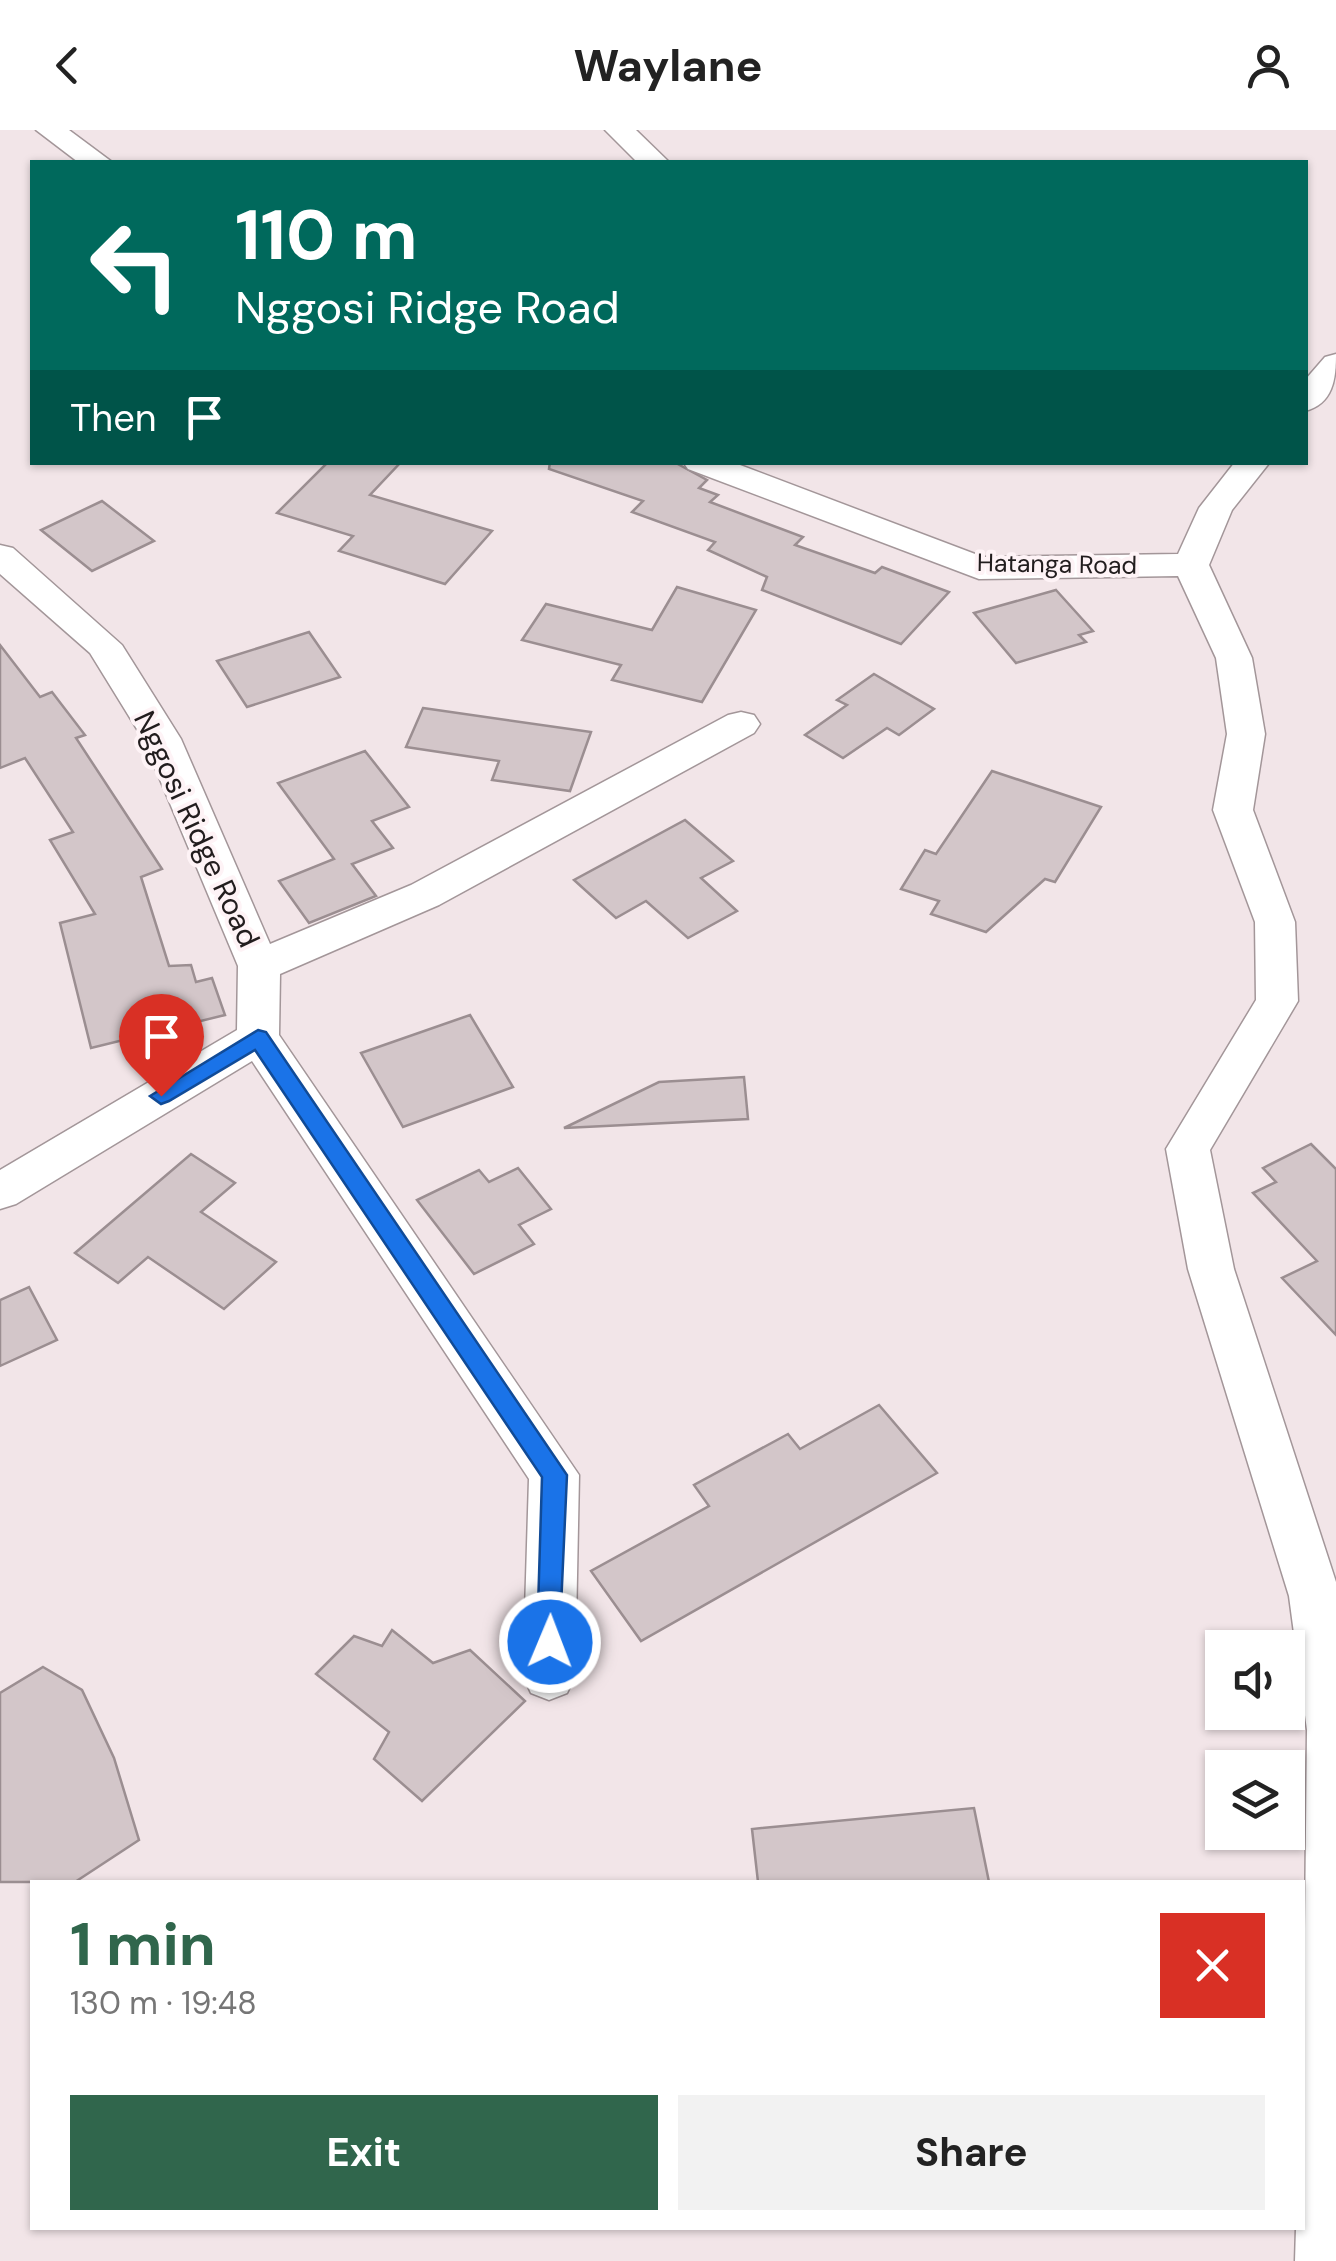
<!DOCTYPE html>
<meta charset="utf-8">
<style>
:root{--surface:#fff;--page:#f2f2f2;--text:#222;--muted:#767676;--accent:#30664c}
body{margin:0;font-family:"DM Sans",sans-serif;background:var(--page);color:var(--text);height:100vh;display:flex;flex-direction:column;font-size:38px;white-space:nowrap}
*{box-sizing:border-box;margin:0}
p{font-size:32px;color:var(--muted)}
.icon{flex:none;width:55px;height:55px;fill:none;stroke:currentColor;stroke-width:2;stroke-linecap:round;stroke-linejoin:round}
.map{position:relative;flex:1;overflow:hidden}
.drawer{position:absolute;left:30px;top:1750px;width:1275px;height:350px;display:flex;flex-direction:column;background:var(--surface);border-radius:0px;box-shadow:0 2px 8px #0004}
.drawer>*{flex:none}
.banner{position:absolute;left:30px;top:30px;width:1278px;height:305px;border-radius:0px;box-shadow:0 2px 8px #0004;background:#00695c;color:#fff;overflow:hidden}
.buttons{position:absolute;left:1205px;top:1500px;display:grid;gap:20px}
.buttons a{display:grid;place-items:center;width:100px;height:100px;border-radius:0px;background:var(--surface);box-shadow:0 2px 8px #0004;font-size:50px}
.pin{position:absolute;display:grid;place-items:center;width:85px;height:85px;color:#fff;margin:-102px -42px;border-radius:50% 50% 50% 0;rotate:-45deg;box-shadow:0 0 10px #0007}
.pin .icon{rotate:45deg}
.me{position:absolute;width:110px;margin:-55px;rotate:1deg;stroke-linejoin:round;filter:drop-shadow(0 0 8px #0008)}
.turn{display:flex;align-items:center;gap:35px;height:210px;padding:0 40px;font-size:45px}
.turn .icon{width:130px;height:130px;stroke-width:2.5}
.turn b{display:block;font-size:70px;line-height:85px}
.then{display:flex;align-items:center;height:95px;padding:0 40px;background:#0003;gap:20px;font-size:38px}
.round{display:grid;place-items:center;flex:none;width:105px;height:105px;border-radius:0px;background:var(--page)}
.overview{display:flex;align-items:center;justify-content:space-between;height:170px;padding:0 40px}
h1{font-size:60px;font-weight:700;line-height:75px;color:var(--accent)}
.cta{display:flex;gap:20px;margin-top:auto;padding:20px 40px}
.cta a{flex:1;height:115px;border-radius:0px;background:var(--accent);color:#fff;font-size:40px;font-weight:700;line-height:115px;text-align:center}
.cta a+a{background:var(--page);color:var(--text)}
header{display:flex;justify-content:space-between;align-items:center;height:130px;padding:0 40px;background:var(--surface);font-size:45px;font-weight:700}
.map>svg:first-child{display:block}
</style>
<header><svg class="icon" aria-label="back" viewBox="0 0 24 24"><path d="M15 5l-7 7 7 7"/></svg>Waylane<svg class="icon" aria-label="person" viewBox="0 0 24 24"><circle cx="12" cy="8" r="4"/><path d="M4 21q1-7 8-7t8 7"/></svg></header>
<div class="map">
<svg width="1336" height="2131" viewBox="0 0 1336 2131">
<rect width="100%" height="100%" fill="#f2e5e8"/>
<g fill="#d3c6c9" stroke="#9b8e91" stroke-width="2.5">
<polygon points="328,332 401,332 370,365 492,401 445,454 339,421 353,406 277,383"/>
<polygon points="550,332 674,332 707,350 699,358 718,365 710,372 803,407 795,415 875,443 882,437 949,462 901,514 762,460 767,447 708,420 715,412 632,382 643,371 549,339"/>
<polygon points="102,371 154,411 92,441 41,400"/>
<polygon points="677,457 756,480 702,572 612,550 621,535 522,510 546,474 652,500"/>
<polygon points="1056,460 1093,501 1079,505 1086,512 1016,533 974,483"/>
<polygon points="309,502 340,547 247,577 217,531"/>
<polygon points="0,515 40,567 52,562 85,605 76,608 162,739 141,747 169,836 191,835 196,852 212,848 225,885 91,918 60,793 95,784 50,710 73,702 25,628 0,638"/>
<polygon points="874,544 934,579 899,605 887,598 843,628 805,605 847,575 837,570"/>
<polygon points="423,578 591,602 570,661 492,650 499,631 406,617"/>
<polygon points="365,621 409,677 372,691 393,718 352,734 376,766 309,793 279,751 334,729 278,653"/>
<polygon points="992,641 1101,677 1055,752 1045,749 986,802 931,784 939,771 901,759 925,720 936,724"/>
<polygon points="685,690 733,731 701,748 737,781 688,808 646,771 616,788 574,750"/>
<polygon points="470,885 513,957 403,997 361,923"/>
<polygon points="744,947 748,989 564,998 659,952"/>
<polygon points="1311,1014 1336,1039 1336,1205 1282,1148 1317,1131 1253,1063 1276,1052 1263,1038"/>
<polygon points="191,1024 235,1053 201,1082 276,1132 224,1179 148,1127 118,1153 75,1123"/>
<polygon points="518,1038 551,1079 519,1095 534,1114 474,1144 417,1070 479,1040 489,1052"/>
<polygon points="29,1157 57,1210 0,1236 0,1170"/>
<polygon points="879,1275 937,1343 641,1511 591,1441 709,1376 694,1355 788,1304 800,1319"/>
<polygon points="392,1500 433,1533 470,1520 525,1571 422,1671 374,1629 389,1602 316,1544 354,1506 382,1516"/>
<polygon points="43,1537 82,1560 114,1628 139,1710 75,1752 0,1752 0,1563"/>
<polygon points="974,1678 989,1752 758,1752 752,1699"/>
</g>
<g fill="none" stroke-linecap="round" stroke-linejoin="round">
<defs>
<g id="street">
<polygon points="36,0 69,0 112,32 78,32"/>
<polygon points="605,0 636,0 669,32 637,32"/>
<path d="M1336,224C1336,249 1333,274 1305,281V250L1325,227Z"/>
<polygon points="683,332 732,332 983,427 1178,424 1199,378 1235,332 1270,332 1232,380 1209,435 1252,528 1265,604 1253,680 1295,792 1298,871 1210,1020 1234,1139 1336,1452 1336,2131 1295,2131 1296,2098 1302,2098 1307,1600 1289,1466 1188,1139 1166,1019 1256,870 1255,792 1213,680 1227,604 1216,528 1178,446 979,449 688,339"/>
<polygon points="0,415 13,418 122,515 181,609 270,814 411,755 728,585 741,582 754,585 760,594 754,603 439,775 280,844 279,905 579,1345 575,1546 567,1563 549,1570 531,1563 523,1546 529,1349 252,931 16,1074 0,1079 0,1040 237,900 238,836 143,609 90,523 0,444"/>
</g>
</defs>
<use href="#street" stroke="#a39699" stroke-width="3"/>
<use href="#street" fill="#fff" fill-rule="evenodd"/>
</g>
<polygon fill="#1a73e8" stroke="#114b97" stroke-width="2.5" points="258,900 266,902 567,1345 559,1521 550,1524 541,1521 537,1512 542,1347 255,920 169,971 161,974 150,966"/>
<g text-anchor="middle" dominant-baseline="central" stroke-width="8" stroke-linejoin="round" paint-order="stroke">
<g font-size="25" fill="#221d1e" stroke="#fef3f6">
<text transform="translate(1057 434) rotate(1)">Hatanga Road</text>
</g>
<g font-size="30" fill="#221d1e" stroke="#fef3f6">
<text transform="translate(197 699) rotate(65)">Nggosi Ridge Road</text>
</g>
</g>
</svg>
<div class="buttons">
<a><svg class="icon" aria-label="sound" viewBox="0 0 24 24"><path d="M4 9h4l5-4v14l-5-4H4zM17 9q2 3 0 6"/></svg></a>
<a><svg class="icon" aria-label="layers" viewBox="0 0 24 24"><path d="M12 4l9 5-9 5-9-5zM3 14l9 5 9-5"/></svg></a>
</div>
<div class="pin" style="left:161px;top:966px;background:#d93025"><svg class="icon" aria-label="arrive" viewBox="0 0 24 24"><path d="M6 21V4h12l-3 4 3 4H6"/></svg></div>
<svg class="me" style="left:550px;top:1512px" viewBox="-20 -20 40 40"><circle r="17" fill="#1a73e8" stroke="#fff" stroke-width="3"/><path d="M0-11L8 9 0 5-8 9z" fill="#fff"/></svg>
<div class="banner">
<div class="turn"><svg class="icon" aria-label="left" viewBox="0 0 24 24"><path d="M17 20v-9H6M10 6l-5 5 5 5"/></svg><div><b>110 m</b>Nggosi Ridge Road</div></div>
<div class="then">Then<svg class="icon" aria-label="arrive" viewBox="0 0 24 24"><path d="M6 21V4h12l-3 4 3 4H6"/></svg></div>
</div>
<section class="drawer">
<div class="overview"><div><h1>1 min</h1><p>130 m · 19:48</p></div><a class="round" style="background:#d93025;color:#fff"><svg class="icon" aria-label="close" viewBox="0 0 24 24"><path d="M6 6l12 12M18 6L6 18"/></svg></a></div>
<div class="cta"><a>Exit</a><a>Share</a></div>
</section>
</div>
